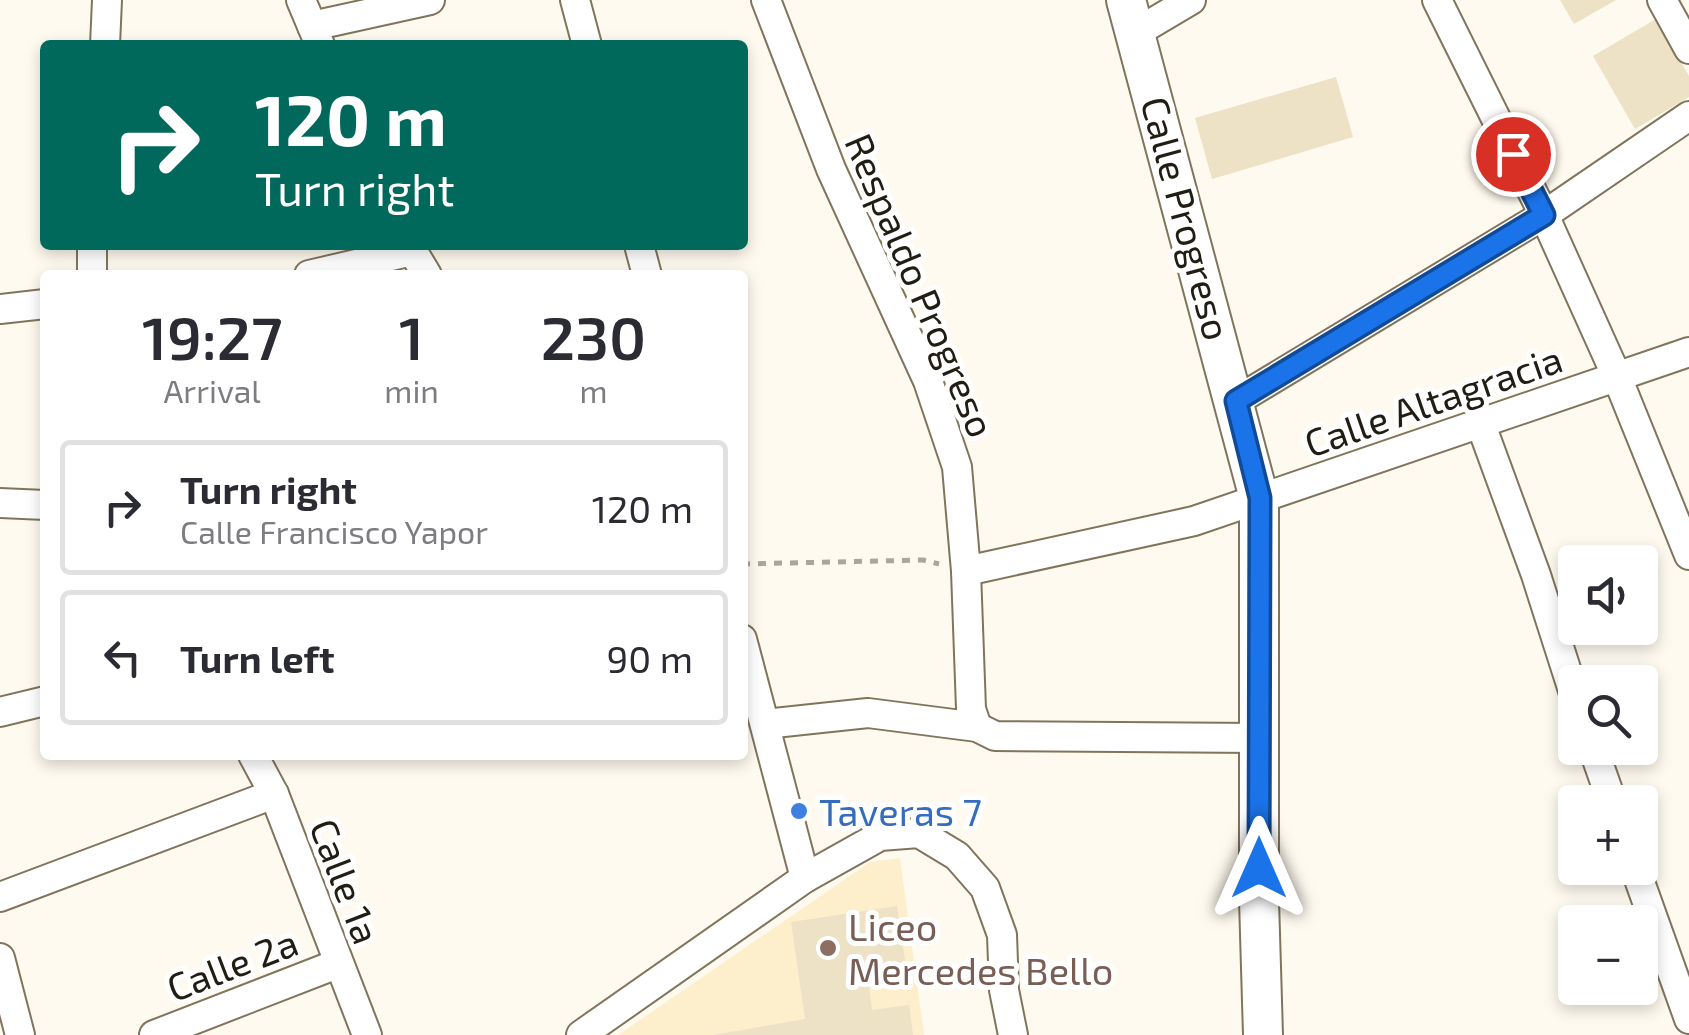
<!DOCTYPE html>
<meta charset="utf-8">
<style>
:root{--surface:#fff;--page:#f2f2f3;--text:#2b2b33;--muted:#7c7c81;--line:#e1e1e2}
body{margin:0;font-family:"Exo 2",sans-serif;background:var(--page);color:var(--text);height:100vh;display:flex;flex-direction:column;font-size:38px;white-space:nowrap}
*{box-sizing:border-box;margin:0}
p{font-size:32px;color:var(--muted)}
.icon{flex:none;width:55px;height:55px;fill:none;stroke:currentColor;stroke-width:2;stroke-linecap:round;stroke-linejoin:round}
.map{position:relative;flex:1;overflow:hidden}
.sheet{position:absolute;left:40px;top:270px;width:708px;height:490px;display:flex;flex-direction:column;background:var(--surface);border-radius:10px;box-shadow:0 5px 15px #0003}
.sheet>*{flex:none}
.hud{position:absolute;left:40px;top:40px;width:708px;height:210px;border-radius:10px;box-shadow:0 5px 15px #0003;background:#00695c;color:#fff;overflow:hidden}
.buttons{position:absolute;left:1558px;top:545px;display:grid;gap:20px}
.buttons a{display:grid;place-items:center;width:100px;height:100px;border-radius:10px;background:var(--surface);box-shadow:0 5px 15px #0003;font-size:50px}
.pin{position:absolute;display:grid;place-items:center;width:85px;height:85px;color:#fff;margin:-42px;border:5px solid #fff;border-radius:50%;box-shadow:0 2px 10px #0007}
.me{position:absolute;width:110px;margin:-55px;rotate:0deg;stroke-linejoin:round;filter:drop-shadow(0 0 8px #0008)}
.turn{display:flex;align-items:center;gap:35px;height:210px;padding:0 50px;font-size:45px}
.turn .icon{width:130px;height:130px;stroke-width:2.5}
.turn b{display:block;font-size:70px;line-height:85px}
.eta{display:flex;justify-content:space-evenly;align-items:center;height:170px;text-align:center}
.eta b{font-size:60px;font-weight:600;line-height:70px}
ul{padding:0;list-style:none}
li{display:flex;align-items:center;gap:30px;height:135px;margin:0 20px 15px;padding:0 30px;border:5px solid var(--line);border-radius:10px}
li div{flex:1}
li b{display:block;font-size:38px}
li em{font-style:normal}
.map>svg:first-child{display:block}
</style>
<div class="map">
<svg width="1689" height="1035" viewBox="0 0 1689 1035">
<rect width="100%" height="100%" fill="#fffaef"/>
<polygon fill="#feefcc" points="900,858 924,1035 618,1035 870,862"/>
<g fill="#ede1c6">
<polygon points="1560,0 1616,0 1574,24"/>
<polygon points="1656,19 1689,76 1689,97 1635,129 1593,56"/>
<polygon points="1336,77 1353,137 1212,179 1195,118"/>
<polygon points="897,906 908,981 869,986 872,1010 909,1005 913,1035 713,1035 805,1019 791,922"/>
</g>
<g fill="none" stroke-linecap="round" stroke-linejoin="round">
<defs>
<g id="street">
<polyline points="301,0 320,45"/>
<polyline points="575,0 587,45"/>
<polyline points="766,0 831,169 928,381 957,467 966,571 971,709 977,727"/>
<polyline points="1437,0 1544,215 1617,377 1689,555"/>
<polyline points="1662,0 1689,49"/>
<polyline points="312,26 430,0"/>
<polyline points="1137,32 1191,0"/>
<polyline points="105,45 107,0"/>
<polyline points="409,245 427,275"/>
<polyline points="639,245 647,275"/>
<polyline points="92,275 92,245"/>
<polyline points="309,275 412,251"/>
<polyline points="0,309 45,304"/>
<polyline points="1236,401 1544,215 1689,116"/>
<polyline points="1480,422 1536,575 1575,697"/>
<polyline points="0,503 45,505"/>
<polyline points="966,571 1194,521 1689,352"/>
<polyline points="742,639 805,878"/>
<polyline points="0,712 45,701"/>
<polyline points="765,724 868,713 977,727 995,736 1259,738"/>
<polyline points="1593,748 1612,802"/>
<polyline points="253,755 274,794 367,1035"/>
<polyline points="1635,868 1689,1019"/>
<polyline points="0,897 274,794"/>
<polyline points="0,958 20,1035"/>
<polyline points="154,1035 337,964"/>
<polyline points="581,1035 805,878 880,836 919,833 957,856 985,888 1002,935 1004,990 1013,1035"/>
</g>
<polyline id="secondary" points="1126,0 1259,498 1259,900 1263,1035"/>
</defs>
<use href="#street" stroke="#80755c" stroke-width="32"/>
<use href="#secondary" stroke="#80755c" stroke-width="42"/>
<polyline stroke="#aaa69b" stroke-width="5" stroke-dasharray="8 8" stroke-linecap="butt" points="742,564 923,560 939,564"/>
<use href="#street" stroke="#fff" stroke-width="28"/>
<use href="#secondary" stroke="#fff" stroke-width="38"/>
</g>
<g fill="none" stroke-linecap="round" stroke-linejoin="round">
<defs>
<polyline id="route" points="1259,868 1260,498 1236,401 1544,215 1513,154"/>
</defs>
<use href="#route" stroke="#114b97" stroke-width="25"/>
<use href="#route" stroke="#1a73e8" stroke-width="18"/>
</g>
<circle fill="#3f7fe0" stroke="#fff" stroke-width="4" cx="799" cy="811" r="10"/>
<circle fill="#8d6e63" stroke="#fff" stroke-width="4" cx="828" cy="948" r="10"/>
<g text-anchor="middle" dominant-baseline="central" stroke-width="10" stroke-linejoin="round" paint-order="stroke">
<g font-size="38" fill="#211d13" stroke="#fff">
<text transform="translate(1187 218) rotate(75)">Calle Progreso</text>
<text transform="translate(921 285) rotate(67)">Respaldo Progreso</text>
<text transform="translate(1433 400) rotate(-19)">Calle Altagracia</text>
<text transform="translate(346 881) rotate(69)">Calle 1a</text>
<text transform="translate(232 964) rotate(-21)">Calle 2a</text>
</g>
<g font-size="38" fill="#366cbe" stroke="#fff" text-anchor="start">
<text x="819" y="811">Taveras 7</text>
</g>
<g font-size="38" fill="#785e54" stroke="#fff" text-anchor="start">
<text x="848" y="926">Liceo<tspan x="848" dy="44">Mercedes Bello</tspan></text>
</g>
</g>
</svg>
<div class="buttons">
<a><svg class="icon" aria-label="sound" viewBox="0 0 24 24"><path d="M4 9h4l5-4v14l-5-4H4zM17 9q2 3 0 6"/></svg></a>
<a><svg class="icon" aria-label="search" viewBox="0 0 24 24"><circle cx="10" cy="10" r="6"/><path d="M15 15l6 6"/></svg></a>
<a>+</a>
<a>−</a>
</div>
<div class="pin" style="left:1513px;top:154px;background:#d93025"><svg class="icon" aria-label="arrive" viewBox="0 0 24 24"><path d="M6 21V4h12l-3 4 3 4H6"/></svg></div>
<svg class="me" style="left:1259px;top:868px" viewBox="-20 -20 40 40"><path d="M0-17L14 15 0 8-14 15z" fill="#1a73e8" stroke="#fff" stroke-width="4"/></svg>
<div class="hud">
<div class="turn"><svg class="icon" aria-label="right" viewBox="0 0 24 24"><path d="M7 20v-9h11M14 6l5 5-5 5"/></svg><div><b>120 m</b>Turn right</div></div>
</div>
<section class="sheet">
<div class="eta">
<div><b>19:27</b><p>Arrival</p></div>
<div><b>1</b><p>min</p></div>
<div><b>230</b><p>m</p></div>
</div>
<ul>
<li><svg class="icon" aria-label="right" viewBox="0 0 24 24"><path d="M7 20v-9h11M14 6l5 5-5 5"/></svg><div><b>Turn right</b><p>Calle Francisco Yapor</p></div><em>120 m</em></li>
<li><svg class="icon" aria-label="left" viewBox="0 0 24 24"><path d="M17 20v-9H6M10 6l-5 5 5 5"/></svg><div><b>Turn left</b></div><em>90 m</em></li>
</ul>
</section>
</div>
